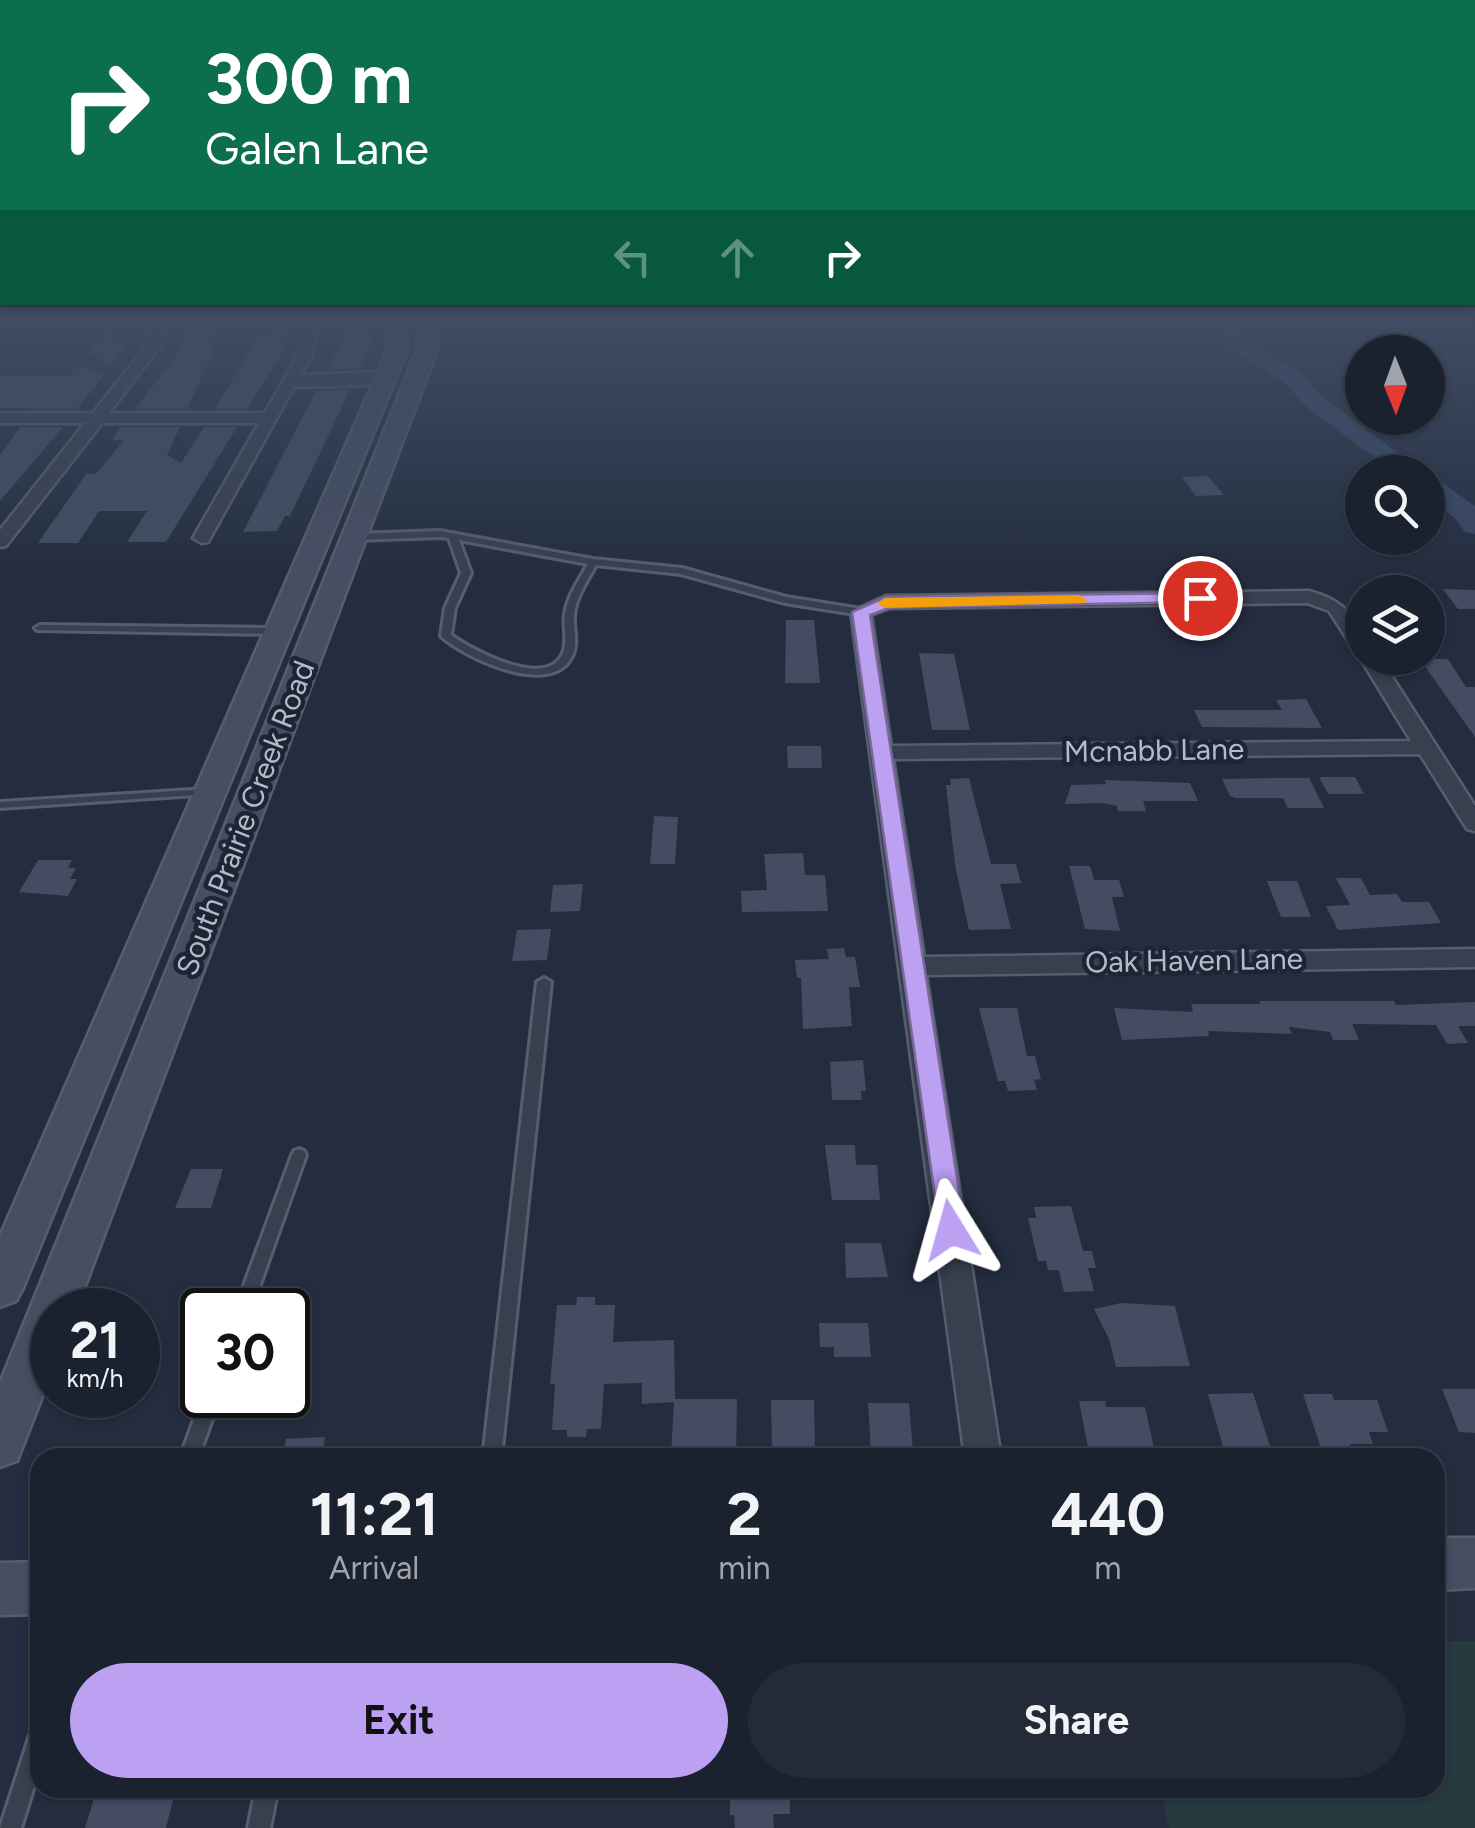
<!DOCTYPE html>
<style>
:root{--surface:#1b222f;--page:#242a37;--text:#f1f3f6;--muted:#a0a4aa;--line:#393f4b;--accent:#bca0f2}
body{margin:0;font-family:Figtree,sans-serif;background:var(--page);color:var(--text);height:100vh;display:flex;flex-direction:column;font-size:38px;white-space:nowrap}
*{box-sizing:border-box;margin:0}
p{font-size:32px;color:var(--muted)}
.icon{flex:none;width:55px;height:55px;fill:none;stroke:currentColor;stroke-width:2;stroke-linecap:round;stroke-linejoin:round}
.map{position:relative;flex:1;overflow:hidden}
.panel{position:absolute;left:30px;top:1448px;width:1415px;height:350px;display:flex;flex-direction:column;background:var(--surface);border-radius:30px;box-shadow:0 2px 8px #0004,0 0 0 2px var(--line)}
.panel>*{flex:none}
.banner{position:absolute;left:0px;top:0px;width:1475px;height:305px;box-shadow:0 2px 8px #0004,0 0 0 2px var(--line);background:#0b6e4f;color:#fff;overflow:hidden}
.needle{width:65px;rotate:179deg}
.buttons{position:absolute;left:1345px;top:335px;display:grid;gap:20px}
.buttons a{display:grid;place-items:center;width:100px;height:100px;border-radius:50%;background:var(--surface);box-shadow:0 2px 8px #0004,0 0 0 2px var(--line);font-size:50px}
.speed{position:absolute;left:30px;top:1288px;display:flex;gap:20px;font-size:50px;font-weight:700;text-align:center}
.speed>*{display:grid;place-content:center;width:130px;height:130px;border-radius:50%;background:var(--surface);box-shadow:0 2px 8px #0004,0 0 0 2px var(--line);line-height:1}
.speed small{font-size:25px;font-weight:400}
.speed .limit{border:5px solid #111;border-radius:15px;background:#fff;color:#111}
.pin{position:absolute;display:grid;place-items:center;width:85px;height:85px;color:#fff;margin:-42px;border:5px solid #fff;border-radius:50%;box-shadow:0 2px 10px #0007}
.me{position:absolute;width:110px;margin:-55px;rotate:352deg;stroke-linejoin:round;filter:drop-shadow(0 0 8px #0008)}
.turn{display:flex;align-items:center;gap:35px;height:210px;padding:0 40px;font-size:45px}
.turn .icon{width:130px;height:130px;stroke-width:2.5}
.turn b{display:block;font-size:70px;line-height:85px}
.lanes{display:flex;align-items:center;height:95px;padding:0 40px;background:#0003;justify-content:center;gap:50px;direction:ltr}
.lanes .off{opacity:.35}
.eta{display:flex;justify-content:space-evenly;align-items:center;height:170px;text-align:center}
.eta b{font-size:60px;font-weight:700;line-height:70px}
.cta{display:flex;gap:20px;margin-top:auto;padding:20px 40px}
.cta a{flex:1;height:115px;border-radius:60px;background:var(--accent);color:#111;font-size:40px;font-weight:700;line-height:115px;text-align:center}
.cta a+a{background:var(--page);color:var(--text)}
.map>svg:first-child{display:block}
</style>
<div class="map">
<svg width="1475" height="1828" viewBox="0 0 1475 1828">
<rect width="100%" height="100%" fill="#242d3f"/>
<polygon fill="#263a40" points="1435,1641 1475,1641 1475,1828 1169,1828 1161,1788 1435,1788"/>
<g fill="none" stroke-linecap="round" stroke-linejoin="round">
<g fill="#384666" fill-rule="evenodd">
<polygon points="1213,324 1235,324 1251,342 1300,372 1321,396 1424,472 1395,472 1305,406 1284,382 1235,352"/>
<polygon points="1428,477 1437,479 1475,506 1475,534 1465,532 1455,518 1428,497"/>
</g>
</g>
<g fill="#434c61">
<polygon points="183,324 213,324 215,333 212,354 187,409 135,409 176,356 183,340"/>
<polygon points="342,324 373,324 371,344 359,369 327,370 341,344"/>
<polygon points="109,328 125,348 110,367 89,352"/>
<polygon points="289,331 282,353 247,409 215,409 260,332"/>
<polygon points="77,366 105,374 77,409 0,408 0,376 69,376"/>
<polygon points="350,390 290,516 285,516 277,531 243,532 316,391"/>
<polygon points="20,427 63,427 0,501 0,455"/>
<polygon points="121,427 180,427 167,455 181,463 204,427 237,427 166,542 127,542 147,511 99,511 78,543 38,543 86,474 96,474 124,440 112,440"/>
<polygon points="1208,476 1224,495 1196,496 1182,477"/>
<polygon points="1443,589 1475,590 1475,609 1458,609"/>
<polygon points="786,620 814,620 820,683 785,683"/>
<polygon points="919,653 954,654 970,730 932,730"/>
<polygon points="1425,659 1448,659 1466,687 1475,687 1475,737 1424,665 1429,664"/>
<polygon points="1306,699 1322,728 1202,727 1194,710 1282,710 1276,700"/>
<polygon points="787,746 821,746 822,768 788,768"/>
<polygon points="1319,777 1355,777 1364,794 1328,794"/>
<polygon points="969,778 991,864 1016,864 1021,883 1000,884 1011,929 969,930 955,865 946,785 951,785 950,779"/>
<polygon points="1274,778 1309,778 1324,808 1288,808 1283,798 1236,798 1230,796 1222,779"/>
<polygon points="1105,780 1190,783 1198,801 1143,801 1146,811 1118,811 1117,806 1102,803 1065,804 1071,785 1106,784"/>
<polygon points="654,816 678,817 675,864 650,864"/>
<polygon points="803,853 805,875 825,875 828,911 742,912 741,891 767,890 764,854"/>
<polygon points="38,860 72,860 68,868 76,868 70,879 77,879 68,896 19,892"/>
<polygon points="1069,866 1090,866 1094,880 1119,880 1124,897 1112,897 1120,931 1085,929"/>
<polygon points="1336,878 1361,878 1370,895 1397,894 1402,902 1429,902 1441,923 1338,930 1326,906 1350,905"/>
<polygon points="1267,881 1297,881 1311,917 1281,917"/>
<polygon points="583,884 580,911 550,912 553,885"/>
<polygon points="551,929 547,960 512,961 517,930"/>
<polygon points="844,948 846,957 855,957 860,987 849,987 852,1026 803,1029 801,978 797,978 795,960 829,959 827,949"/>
<polygon points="1259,1001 1394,1001 1396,1005 1475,1002 1475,1026 1458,1026 1468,1043 1447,1044 1436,1025 1352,1024 1359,1040 1333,1040 1330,1032 1289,1027 1292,1034 1208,1031 1209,1036 1122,1040 1114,1008 1193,1012 1191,1004 1261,1004"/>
<polygon points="979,1008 1017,1008 1027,1056 1035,1056 1041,1079 1034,1080 1037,1090 1008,1091 1005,1081 998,1081"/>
<polygon points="863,1060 866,1091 861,1091 862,1100 832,1100 830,1062"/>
<polygon points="825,1145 855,1145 856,1165 877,1165 880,1200 832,1200"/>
<polygon points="191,1169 223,1169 211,1208 175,1208"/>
<polygon points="1071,1206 1083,1251 1092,1251 1096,1268 1088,1268 1094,1291 1064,1292 1059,1270 1048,1270 1046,1261 1038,1261 1028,1218 1036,1218 1034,1207"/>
<polygon points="845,1243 881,1243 888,1277 846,1278"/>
<polygon points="577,1297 595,1297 595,1305 615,1305 613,1342 674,1340 675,1399 737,1399 736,1457 671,1454 674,1402 642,1404 642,1383 604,1384 601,1429 587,1429 586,1437 567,1437 567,1430 552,1430 555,1384 550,1384 557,1305 576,1305"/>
<polygon points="1121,1303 1175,1306 1190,1366 1116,1367 1109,1339 1094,1309"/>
<polygon points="819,1323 868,1323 871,1357 834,1357 834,1347 820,1347"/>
<polygon points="1442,1389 1475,1389 1475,1433 1459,1432"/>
<polygon points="1253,1393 1272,1452 1225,1454 1208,1394"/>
<polygon points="1303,1394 1332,1394 1334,1400 1377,1400 1388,1432 1369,1432 1373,1444 1350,1444 1352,1451 1322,1451"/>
<polygon points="771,1400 814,1400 815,1451 772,1449"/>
<polygon points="1079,1401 1105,1401 1106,1407 1145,1407 1154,1448 1089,1453"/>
<polygon points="868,1403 909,1403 913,1451 871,1451"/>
<polygon points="325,1437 322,1458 283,1458 286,1439"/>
<polygon points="97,1788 176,1788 166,1828 85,1828"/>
<polygon points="730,1788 790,1788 790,1814 773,1814 774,1828 735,1828 734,1815 730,1815"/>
</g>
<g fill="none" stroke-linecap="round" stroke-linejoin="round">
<defs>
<g id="lane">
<path d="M440,531L593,559L682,568L786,597L861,609L866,612L861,615L785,603L681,574L596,565C587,581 576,597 574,615C573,628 578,642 573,654C554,700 465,658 441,636L445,608L461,573L449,538L440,537L354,540L350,537L354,534ZM459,540L588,564C579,580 568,595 565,614C563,626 568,641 563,653C547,691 472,650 451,635L455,608L471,573Z"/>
<polygon points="40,625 278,628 283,631 278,634 37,630 35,628"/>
<polygon points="208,789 214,792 212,794 0,808 0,802"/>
<polygon points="544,978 551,982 501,1458 483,1458 537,982"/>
<polygon points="299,1149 304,1151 306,1155 251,1310 235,1310 292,1155 294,1151"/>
<polygon points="203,1395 221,1395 198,1458 180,1458"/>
<polygon points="40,1725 40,1767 21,1828 0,1828 30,1735 33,1728"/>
<polygon points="256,1788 278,1788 270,1828 248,1828"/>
</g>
<g id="street">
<polygon points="143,324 155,324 164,333 159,348 109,413 265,413 298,355 306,324 319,324 312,355 301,375 373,372 391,381 384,385 294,387 208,542 202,543 193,538 259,423 102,423 6,546 0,547 0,530 85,423 0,423 0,413 93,413 145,347 150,334"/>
<path d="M1309,591C1342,600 1362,617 1362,653L1355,651L1329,611L1307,603L889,608L871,615L891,746L1411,741L1360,658L1362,654V658H1380L1475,806V831L1467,829L1420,754L893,759L924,957L1475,949V967L926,975L1001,1458H965L851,612L886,596Z"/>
</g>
<g id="secondary">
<polygon points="390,324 408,324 407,351 23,1288 16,1301 0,1307 0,1236 387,351"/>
<polygon points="420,324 438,324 437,350 76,1310 52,1310 52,1371 17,1461 0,1467 0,1383 417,350"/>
<polygon points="1435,1538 1475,1538 1475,1588 1435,1590"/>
<polygon points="40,1562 40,1614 0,1615 0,1563"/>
</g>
</defs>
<use href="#lane" stroke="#565d6d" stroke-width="6"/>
<use href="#street" stroke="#565d6d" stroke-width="5"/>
<use href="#secondary" stroke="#565d6d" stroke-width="5"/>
<use href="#lane" fill="#383f4f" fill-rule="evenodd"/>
<use href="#street" fill="#383f4f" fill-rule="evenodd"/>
<use href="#secondary" fill="#464e62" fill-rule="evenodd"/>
</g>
<linearGradient id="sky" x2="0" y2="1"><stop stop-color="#141923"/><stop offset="0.56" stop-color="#3f4c63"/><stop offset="1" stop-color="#3f4c63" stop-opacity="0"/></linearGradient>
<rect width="1475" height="579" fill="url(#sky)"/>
<polygon fill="#bca0f2" stroke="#7a689d" stroke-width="2.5" points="1200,593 1208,598 1206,602 908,607 889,608 870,615 965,1230 961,1239 951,1242 941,1239 852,612 886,597"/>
<polygon fill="#f59e0b" points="1079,595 1087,600 1085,603 885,608 877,603 885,598"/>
<g text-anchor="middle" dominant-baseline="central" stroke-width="9" stroke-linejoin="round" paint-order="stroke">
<g font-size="30" fill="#b5baca" stroke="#1d2434">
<text transform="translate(1154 750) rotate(-1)">Mcnabb Lane</text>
<text transform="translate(245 818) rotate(-69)">South Prairie Creek Road</text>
<text transform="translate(1194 960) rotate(-1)">Oak Haven Lane</text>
</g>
</g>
</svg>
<div class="buttons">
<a><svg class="needle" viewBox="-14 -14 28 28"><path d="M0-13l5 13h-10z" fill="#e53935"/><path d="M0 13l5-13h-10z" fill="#a0a4aa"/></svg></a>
<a><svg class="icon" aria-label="search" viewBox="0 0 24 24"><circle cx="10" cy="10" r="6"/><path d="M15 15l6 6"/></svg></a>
<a><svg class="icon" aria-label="layers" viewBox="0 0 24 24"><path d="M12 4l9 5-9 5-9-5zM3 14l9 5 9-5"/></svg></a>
</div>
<div class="speed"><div>21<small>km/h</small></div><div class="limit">30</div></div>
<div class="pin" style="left:1200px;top:598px;background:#d93025"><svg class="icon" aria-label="arrive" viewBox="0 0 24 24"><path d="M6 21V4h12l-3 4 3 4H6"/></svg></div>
<svg class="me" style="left:951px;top:1230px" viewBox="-20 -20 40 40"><path d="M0-17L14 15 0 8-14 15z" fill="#bca0f2" stroke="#fff" stroke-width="4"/></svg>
<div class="banner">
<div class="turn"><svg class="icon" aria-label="right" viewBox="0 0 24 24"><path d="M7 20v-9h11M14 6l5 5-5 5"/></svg><div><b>300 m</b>Galen Lane</div></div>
<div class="lanes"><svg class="icon off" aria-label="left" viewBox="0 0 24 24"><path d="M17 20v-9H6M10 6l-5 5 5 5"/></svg><svg class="icon off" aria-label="ahead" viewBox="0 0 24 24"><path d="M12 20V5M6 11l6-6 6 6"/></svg><svg class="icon" aria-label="right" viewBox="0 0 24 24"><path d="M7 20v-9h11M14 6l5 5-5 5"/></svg></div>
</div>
<section class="panel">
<div class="eta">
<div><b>11:21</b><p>Arrival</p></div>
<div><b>2</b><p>min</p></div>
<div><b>440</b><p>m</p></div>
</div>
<div class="cta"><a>Exit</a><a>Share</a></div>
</section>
</div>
